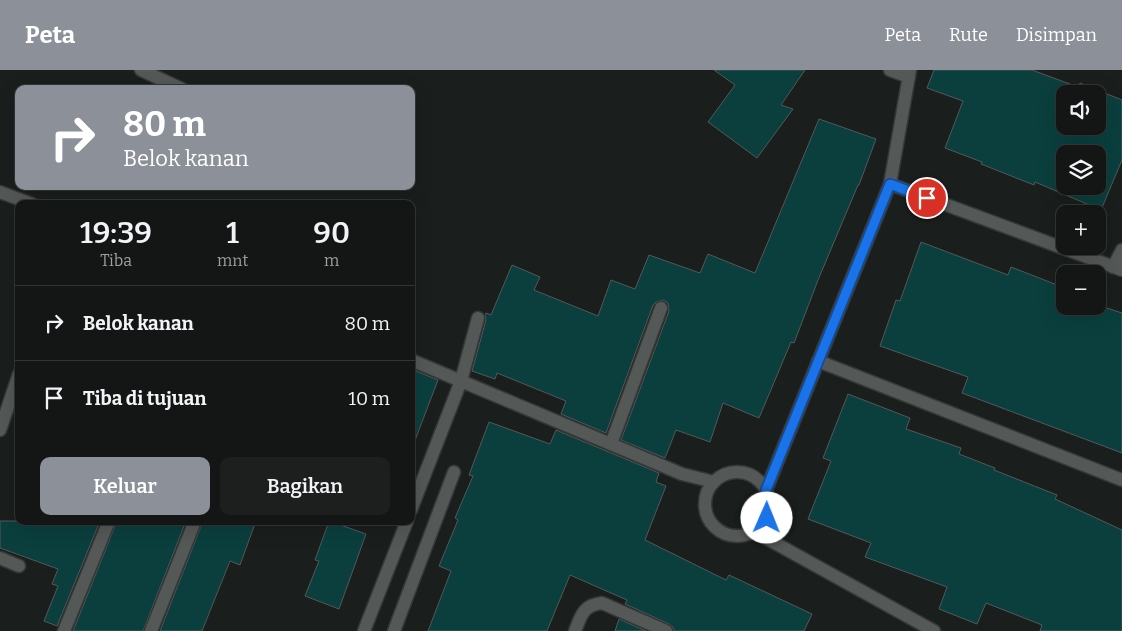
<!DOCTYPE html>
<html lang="id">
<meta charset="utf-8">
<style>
:root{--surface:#141615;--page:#1d1f1e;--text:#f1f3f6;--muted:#9d9fa0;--line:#333534;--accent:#8c9099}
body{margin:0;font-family:Bitter,serif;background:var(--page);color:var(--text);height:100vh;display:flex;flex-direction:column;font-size:19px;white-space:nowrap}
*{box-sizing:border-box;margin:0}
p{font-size:16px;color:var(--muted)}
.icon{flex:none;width:28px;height:28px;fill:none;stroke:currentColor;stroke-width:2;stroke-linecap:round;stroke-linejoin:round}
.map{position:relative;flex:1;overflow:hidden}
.sheet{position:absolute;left:15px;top:130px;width:400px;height:325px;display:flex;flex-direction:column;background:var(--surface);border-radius:10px;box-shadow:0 5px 20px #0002,0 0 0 1px var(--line)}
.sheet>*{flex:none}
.guide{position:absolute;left:15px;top:15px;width:400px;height:105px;border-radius:10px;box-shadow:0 5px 20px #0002,0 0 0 1px var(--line);background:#8c9099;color:#fff;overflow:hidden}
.tools{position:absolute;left:1056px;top:15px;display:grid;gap:10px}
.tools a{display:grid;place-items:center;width:50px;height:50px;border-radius:10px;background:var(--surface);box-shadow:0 5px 20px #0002,0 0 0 1px var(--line);font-size:25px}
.pin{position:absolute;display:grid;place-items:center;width:42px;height:42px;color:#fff;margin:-21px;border:2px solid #fff;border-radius:50%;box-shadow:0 1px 5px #0007}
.me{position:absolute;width:55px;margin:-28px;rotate:1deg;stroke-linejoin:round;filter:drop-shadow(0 0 4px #0008)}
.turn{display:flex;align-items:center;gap:18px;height:105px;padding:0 25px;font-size:22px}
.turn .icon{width:65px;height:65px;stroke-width:2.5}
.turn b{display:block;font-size:35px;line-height:42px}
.eta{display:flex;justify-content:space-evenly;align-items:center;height:85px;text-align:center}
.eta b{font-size:30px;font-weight:600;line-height:35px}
.button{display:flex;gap:10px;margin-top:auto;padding:10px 25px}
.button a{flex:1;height:58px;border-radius:10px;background:var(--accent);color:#fff;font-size:20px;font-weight:600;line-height:58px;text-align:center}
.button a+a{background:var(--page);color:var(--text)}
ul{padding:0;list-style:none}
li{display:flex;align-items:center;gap:15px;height:75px;padding:0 25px;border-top:1px solid var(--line)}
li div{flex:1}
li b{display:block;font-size:19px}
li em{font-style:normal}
header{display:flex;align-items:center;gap:30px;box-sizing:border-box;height:70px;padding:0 25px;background:var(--accent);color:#fff}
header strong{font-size:24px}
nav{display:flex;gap:28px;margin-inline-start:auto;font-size:18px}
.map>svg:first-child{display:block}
</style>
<header>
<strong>Peta</strong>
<nav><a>Peta</a><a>Rute</a><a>Disimpan</a></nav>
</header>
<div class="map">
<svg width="1122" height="561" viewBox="0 0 1122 561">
<rect width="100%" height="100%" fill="#1a1e1c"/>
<g fill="#0a3f3e" stroke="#535958" fill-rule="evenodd">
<polygon points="714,0 805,0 781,35 793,39 757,88 708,52 735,15"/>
<path d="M934,0H1032L1078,17L1080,13L1122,30V90L1101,140L1035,112L1034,115L981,94L982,92L945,78L963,31L927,18ZM1065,24H1098V56H1065ZM1065,84H1098V116H1065Z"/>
<polygon points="819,49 876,69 859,115 858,115 818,210 794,273 791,272 759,348 723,333 710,372 676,360 665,388 621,370 669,241 668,233 663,230 656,232 653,235 606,363 561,344 566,331 497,303 495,309 472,301 486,250 485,245 486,243 491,245 512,195 540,207 534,220 598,246 611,210 635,219 649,185 700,203 708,184 755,203"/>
<polygon points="921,172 1008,205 1011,197 1065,218 1065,236 1098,236 1098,235 1122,243 1122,383 962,323 968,307 880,276 896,230 900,231"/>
<polygon points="411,299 438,310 414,373 411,373"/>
<polygon points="848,324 910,348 906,359 961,378 959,384 995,398 994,400 1057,425 1055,429 1122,460 1122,561 1040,561 1042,555 986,533 977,554 939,539 947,517 865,487 871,473 808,449 831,391 823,388"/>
<polygon points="489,352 550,374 556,360 659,403 656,412 666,416 645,470 726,510 729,505 812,544 804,561 674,561 673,557 669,554 625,534 627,530 570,505 547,561 428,561 451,501 439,496 458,450 455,448 473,406 469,405"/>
<polygon points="0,451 100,451 57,556 44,551 58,516 52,514 58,499 0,478"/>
<polygon points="117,451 186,451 143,561 73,561"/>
<polygon points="203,451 256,451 240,495 230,491 202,561 160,561"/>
<polygon points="329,451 366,464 339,539 305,526 319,491 315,490"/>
<polygon points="619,549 646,561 615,561"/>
</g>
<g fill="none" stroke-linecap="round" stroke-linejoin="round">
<defs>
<g id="lane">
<polyline points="461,311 478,248"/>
<polyline points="0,488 19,496"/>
</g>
<g id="street">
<polyline points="141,0 182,19"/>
<polyline points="890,0 909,7"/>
<polyline points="890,114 1122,200"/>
<polyline points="0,122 32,134"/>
<polyline points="1113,197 1122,180"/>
<polyline points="411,290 682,404 714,412"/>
<polyline points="818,291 1122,410"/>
<polyline points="0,360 19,304"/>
<polyline points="611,374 661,238"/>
<circle cx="737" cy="434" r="32"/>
<polyline points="766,420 890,114 910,0"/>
<polyline points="411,440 461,311"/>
<polyline points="755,462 934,561"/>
<polyline points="64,561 109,451"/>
<polyline points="151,561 195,451"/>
<polyline points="364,561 407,451"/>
<polyline points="394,561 454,402"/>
<path d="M575,561C581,546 583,535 602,533L666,561"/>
</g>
</defs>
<use href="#lane" stroke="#353837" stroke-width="15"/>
<use href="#street" stroke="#353837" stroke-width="15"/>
<use href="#lane" stroke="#545856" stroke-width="12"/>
<use href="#street" stroke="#545856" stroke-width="12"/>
</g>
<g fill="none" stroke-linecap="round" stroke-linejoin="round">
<defs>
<polyline id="route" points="767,448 769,438 766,420 890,114 927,128"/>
</defs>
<use href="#route" stroke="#114b97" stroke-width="12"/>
<use href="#route" stroke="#1a73e8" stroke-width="9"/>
</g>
</svg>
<div class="tools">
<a><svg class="icon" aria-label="sound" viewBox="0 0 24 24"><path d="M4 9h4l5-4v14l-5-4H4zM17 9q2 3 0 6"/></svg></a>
<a><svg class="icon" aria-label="layers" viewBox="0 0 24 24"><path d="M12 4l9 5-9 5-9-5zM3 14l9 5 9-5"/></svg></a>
<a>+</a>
<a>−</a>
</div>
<div class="pin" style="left:927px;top:128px;background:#d93025"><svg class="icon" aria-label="arrive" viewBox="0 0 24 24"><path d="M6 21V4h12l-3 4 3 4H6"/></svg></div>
<svg class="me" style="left:767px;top:448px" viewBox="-20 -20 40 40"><circle r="19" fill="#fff"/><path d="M0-13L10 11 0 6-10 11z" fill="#1a73e8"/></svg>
<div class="guide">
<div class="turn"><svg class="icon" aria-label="right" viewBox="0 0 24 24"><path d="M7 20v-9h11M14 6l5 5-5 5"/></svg><div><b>80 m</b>Belok kanan</div></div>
</div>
<section class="sheet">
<div class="eta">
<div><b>19:39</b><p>Tiba</p></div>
<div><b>1</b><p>mnt</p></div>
<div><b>90</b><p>m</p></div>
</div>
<ul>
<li><svg class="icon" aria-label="right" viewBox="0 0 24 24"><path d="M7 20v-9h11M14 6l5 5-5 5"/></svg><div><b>Belok kanan</b></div><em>80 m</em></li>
<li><svg class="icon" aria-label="arrive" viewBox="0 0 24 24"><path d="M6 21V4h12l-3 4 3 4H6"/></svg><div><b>Tiba di tujuan</b></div><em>10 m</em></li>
</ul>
<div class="button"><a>Keluar</a><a>Bagikan</a></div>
</section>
</div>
